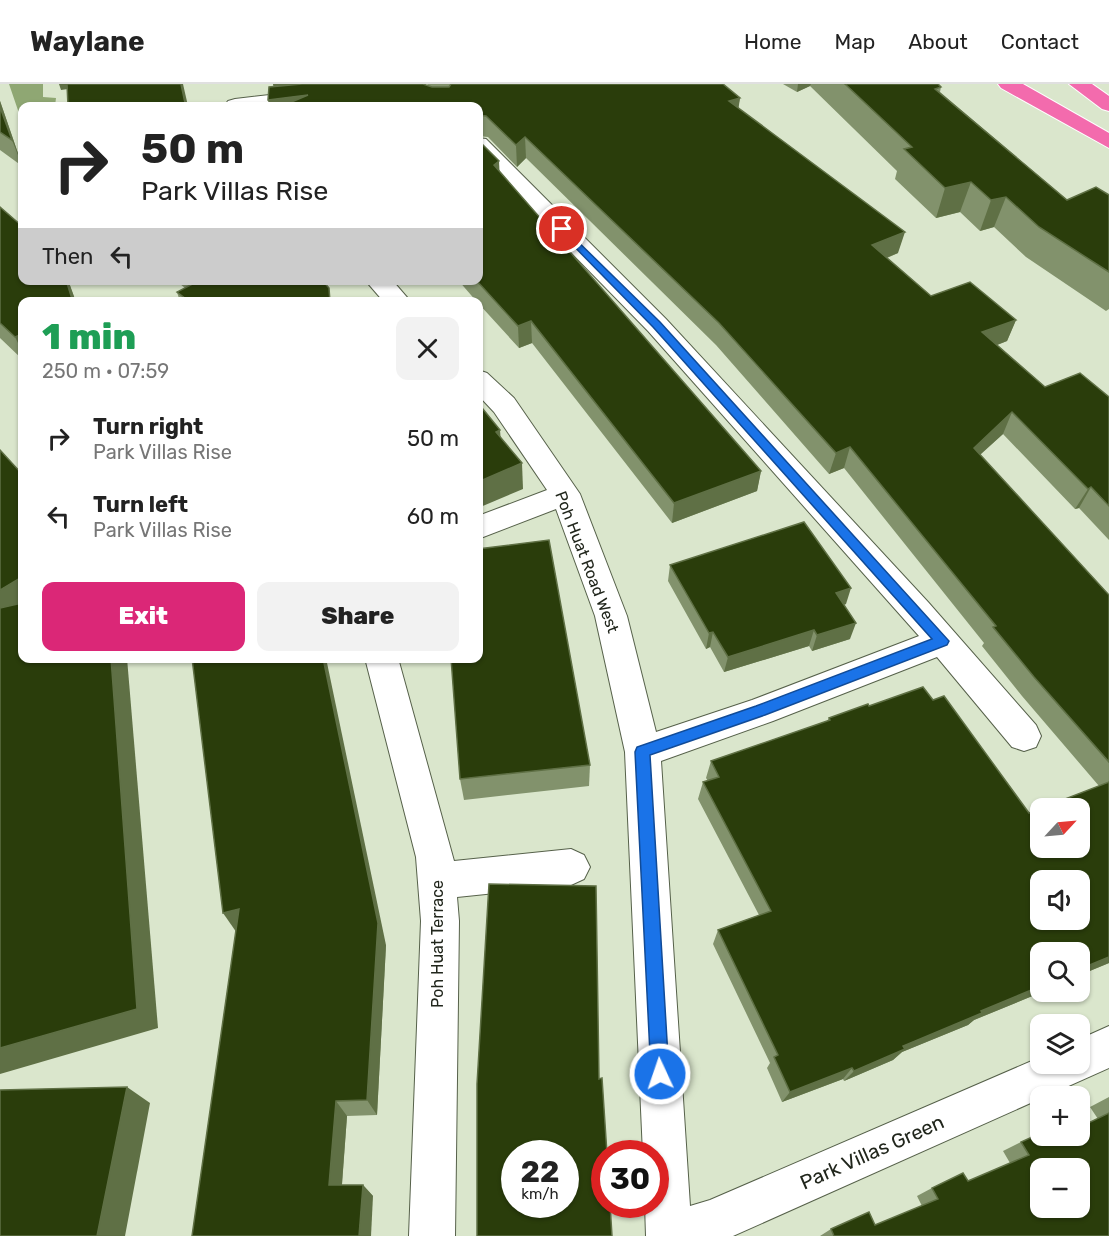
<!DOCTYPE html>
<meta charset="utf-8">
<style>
:root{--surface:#fff;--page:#f2f2f2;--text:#222;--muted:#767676;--line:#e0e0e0;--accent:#db2777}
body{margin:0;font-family:Rubik,sans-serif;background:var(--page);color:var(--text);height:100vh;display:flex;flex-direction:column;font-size:22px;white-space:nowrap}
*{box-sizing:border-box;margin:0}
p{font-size:20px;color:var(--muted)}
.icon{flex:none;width:33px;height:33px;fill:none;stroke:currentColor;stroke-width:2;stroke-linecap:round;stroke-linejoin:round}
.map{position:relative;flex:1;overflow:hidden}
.panel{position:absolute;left:18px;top:213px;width:465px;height:366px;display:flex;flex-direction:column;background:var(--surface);border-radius:12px;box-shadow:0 2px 4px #0004}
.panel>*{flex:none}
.banner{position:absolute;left:18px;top:18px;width:465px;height:183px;border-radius:12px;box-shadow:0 2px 4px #0004;background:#fff;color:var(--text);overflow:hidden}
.needle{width:39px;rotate:64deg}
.fabs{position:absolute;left:1030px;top:714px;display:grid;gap:12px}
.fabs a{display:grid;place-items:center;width:60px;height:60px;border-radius:12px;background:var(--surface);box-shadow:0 2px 4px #0004;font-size:30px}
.speed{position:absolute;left:501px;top:1056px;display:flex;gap:12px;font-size:30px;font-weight:700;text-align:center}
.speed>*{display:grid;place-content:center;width:78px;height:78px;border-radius:50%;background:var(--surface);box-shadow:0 2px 4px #0004;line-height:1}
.speed small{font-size:15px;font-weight:400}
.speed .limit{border:9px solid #d22;background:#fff;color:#111}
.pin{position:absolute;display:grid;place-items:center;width:51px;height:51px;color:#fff;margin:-26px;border:3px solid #fff;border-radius:50%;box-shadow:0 2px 6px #0007}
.me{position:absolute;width:66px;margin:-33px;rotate:357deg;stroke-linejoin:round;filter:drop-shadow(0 0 4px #0008)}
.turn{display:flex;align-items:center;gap:21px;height:126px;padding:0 24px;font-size:27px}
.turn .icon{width:78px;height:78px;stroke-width:2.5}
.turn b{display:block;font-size:42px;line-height:51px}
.then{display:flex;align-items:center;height:57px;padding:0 24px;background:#0003;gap:12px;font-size:22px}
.round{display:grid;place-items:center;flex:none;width:63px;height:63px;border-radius:12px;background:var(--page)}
.head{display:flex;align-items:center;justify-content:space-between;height:102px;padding:0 24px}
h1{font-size:36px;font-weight:800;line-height:45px;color:#1e9e55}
.primary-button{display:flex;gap:12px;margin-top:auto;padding:12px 24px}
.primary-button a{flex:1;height:69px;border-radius:12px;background:var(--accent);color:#fff;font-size:24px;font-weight:800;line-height:69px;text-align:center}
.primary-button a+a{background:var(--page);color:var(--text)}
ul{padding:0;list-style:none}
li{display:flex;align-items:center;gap:18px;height:78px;padding:0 24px}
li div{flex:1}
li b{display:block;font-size:22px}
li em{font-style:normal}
header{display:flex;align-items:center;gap:36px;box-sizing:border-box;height:84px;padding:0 30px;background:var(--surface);border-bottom:2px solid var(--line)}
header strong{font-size:28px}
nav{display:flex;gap:33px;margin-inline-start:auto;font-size:21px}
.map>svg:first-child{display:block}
</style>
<header>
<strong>Waylane</strong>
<nav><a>Home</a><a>Map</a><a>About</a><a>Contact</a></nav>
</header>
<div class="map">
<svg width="1109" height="1152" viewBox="0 0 1109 1152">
<rect width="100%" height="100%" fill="#dae6cc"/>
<polygon fill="#8fa773" points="9,0 43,0 43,13 56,14 55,22 22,22 22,38"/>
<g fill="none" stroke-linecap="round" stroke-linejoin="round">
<defs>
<g id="minor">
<polygon points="314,6 321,8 324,12 321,16 276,22 225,21 228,17 235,15"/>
<polygon points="478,54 486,55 666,235 928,518 1036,641 1041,652 1036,663 1024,667 1012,663 937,573 773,637 661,677 690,1122 710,1116 1041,973 1041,980 1080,980 1080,955 1109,942 1109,984 733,1152 646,1152 645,1120 656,1120 656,1070 643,1070 625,668 595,532 556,425 478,455 478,432 547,406 494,328 478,311 478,286 487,289 514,314 580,410 627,532 656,648 752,616 919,552 648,247 478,73"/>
<polygon points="365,196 392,196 411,218 384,218"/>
<polygon points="365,574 398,574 454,777 571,765 584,771 590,783 584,795 571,801 457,813 459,837 455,1152 409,1152 421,837 416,773"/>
</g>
<g id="highway">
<polygon points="998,0 1023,0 1109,49 1109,64 1001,4"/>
<polygon points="1069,0 1092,0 1109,12 1109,27 1102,25"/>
</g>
</defs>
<use href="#minor" stroke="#56614a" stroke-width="2"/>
<use href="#highway" stroke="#fff" stroke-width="2"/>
<use href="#minor" fill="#fff" fill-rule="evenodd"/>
<use href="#highway" fill="#f36bad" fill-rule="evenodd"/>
</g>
<g fill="#82926c">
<polygon points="273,0 423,0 429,2 427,0 723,0 740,14 738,24 898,169 887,174 931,212 1016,236 1007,257 997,261 1045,303 1109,313 1109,456 1079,424 1075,425 1003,350 980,371 1109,511 1109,879 1080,891 1080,868 1042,908 974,936 968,941 902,968 893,976 844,997 843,995 782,1018 767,984 770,979 713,860 718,846 759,831 698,715 703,698 708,697 706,694 711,677 827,637 829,634 869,622 933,616 1029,729 1099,702 1022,612 982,562 984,559 844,384 829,390 716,261 526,74 517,83 488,53 478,52 478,22 274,3"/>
<polygon points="783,0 938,0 941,3 940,8 1067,116 1109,111 1109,225 1106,227 1026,173 994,143 980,147 960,128 936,134 895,95 897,87 810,2 797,8"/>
<polygon points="0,17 22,81 22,82 0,66"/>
<polygon points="499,87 761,387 757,407 672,439 532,259 519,264 478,219 478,218 477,218 458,196 478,196"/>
<polygon points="0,123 22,196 68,196 76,218 22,218 22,275 0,254"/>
<polygon points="175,196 322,196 332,218 180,218 177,208 185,204"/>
<polygon points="670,481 846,520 843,521 850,555 812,567 809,562 724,588 710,563 706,565 668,497"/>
<polygon points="590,681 589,702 464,716 460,695"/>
<polygon points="236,847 386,861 377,1031 347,1032 342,1101 363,1101 373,1112 192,1152"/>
<polygon points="1109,1013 1109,1152 820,1152 831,1145 875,1141 922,1122 917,1112 932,1104 968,1097 1010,1079 1003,1067 1021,1058 1060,1052 1098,1035 1090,1023"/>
</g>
<g fill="#5f7045">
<polygon points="59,0 73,0 75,4 61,6"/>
<polygon points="181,0 183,0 188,22 162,22"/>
<polygon points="273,0 349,0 275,8"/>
<polygon points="798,0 811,0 810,2 797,8"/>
<polygon points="308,11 310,22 269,22 268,16"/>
<polygon points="740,14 737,34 729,17"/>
<polygon points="0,17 22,81 12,56 0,23"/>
<polygon points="525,53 526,74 517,83 516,61"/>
<polygon points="499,77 500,98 494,81"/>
<polygon points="971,98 960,128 936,134 945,104"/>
<polygon points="1006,113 994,143 980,147 991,116"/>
<polygon points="905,148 898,169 866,182 872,161"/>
<polygon points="66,196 68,196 76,218 73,218"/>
<polygon points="1016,236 1007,257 974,270 982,248"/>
<polygon points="531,237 532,259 519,264 518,242"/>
<polygon points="20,251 22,256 22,267 15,253"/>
<polygon points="1012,328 1003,350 964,385 974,364"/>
<polygon points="500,346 502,372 496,348"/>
<polygon points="850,363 844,384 829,390 836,369"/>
<polygon points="522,379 523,405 478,424 478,398"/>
<polygon points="761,387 757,407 672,439 674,419"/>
<polygon points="1091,403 1079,424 1075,425 1088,405"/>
<polygon points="22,493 22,531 0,545 0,506"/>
<polygon points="851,504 846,520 830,525 836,509"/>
<polygon points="856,539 850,555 812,567 817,551"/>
<polygon points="814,546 809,562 724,588 728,573"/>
<polygon points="713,548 710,563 706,565 709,549"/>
<polygon points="111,574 127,574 158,944 0,990 0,964"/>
<polygon points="323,574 326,574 386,861 377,1031 367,1016"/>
<polygon points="239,825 239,852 223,829"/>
<polygon points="1109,873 1109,879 1080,891 1080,885"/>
<polygon points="1041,902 1042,908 974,936 968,941 902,968 893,976 844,997 854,987 903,962 981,927"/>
<polygon points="852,984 843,995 782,1018 790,1008"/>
<polygon points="127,1003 150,1019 125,1152 97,1152"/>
<polygon points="336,1017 347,1032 341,1112 329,1101"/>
<polygon points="363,1101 373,1112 371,1152 359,1152"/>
</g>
<g fill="#2a3d0b" stroke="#5f7045" stroke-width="1.5" fill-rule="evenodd">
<polygon points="67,0 181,0 185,19 162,22 68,22"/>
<polygon points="302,0 423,0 432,3 449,3 451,0 723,0 740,14 729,17 905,148 872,161 931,212 970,198 1016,236 982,248 1045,303 1080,289 1109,313 1109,422 1091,403 1088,405 1012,328 974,364 1109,511 1109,678 1034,593 993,543 996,542 850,363 836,369 719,239 525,53 516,61 486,32 478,31 478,22 282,22 308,11 268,16 269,3"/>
<polygon points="845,0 938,0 941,3 935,5 1067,116 1096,103 1109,111 1109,188 1039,143 1006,113 991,116 971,98 945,104 904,65 912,63"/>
<polygon points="0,23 12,56 0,48"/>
<polygon points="478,56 499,77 494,81 761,387 674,419 531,237 518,242 476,196 478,196"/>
<polygon points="0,123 22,142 22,196 66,196 73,218 22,218 22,253 20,251 15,253 0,239"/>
<polygon points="200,196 322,196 329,204 330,218 190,218 177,208"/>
<polygon points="478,319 500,346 496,348 522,379 478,398"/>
<polygon points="0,366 22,390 22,493 0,506"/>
<polygon points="804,438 851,504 836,509 856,539 817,551 814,546 728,573 713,548 709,549 670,481"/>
<polygon points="549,456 590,681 460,695 451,574 478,574 478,465"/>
<polygon points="22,519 22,574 111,574 137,925 0,964 0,524"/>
<polygon points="192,574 323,574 378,839 367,1016 336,1017 329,1101 363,1101 359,1152 192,1152 239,825 223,829"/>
<path d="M923,603L933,616L944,612L1029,729L1109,698V873L1080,885V868H1041V902L981,927L982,929L903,962L905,965L854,987L852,984L790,1008L774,973L778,971L718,846L771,827L703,698L719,693L711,677L830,636L829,634L868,620L869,622ZM1041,724H1080V764H1041ZM1041,796H1080V836H1041Z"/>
<path d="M489,800L596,802L599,995L602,994L607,1070H604V1120H610L612,1152H477V1000ZM514,1070H566V1120H514Z"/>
<polygon points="127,1003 97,1152 0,1152 0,1006"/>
<path d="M1109,1029V1152H834L831,1145L869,1128L875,1141L938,1115L932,1104L963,1089L968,1097L1029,1071L1021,1058L1041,1049V1052H1080V1043ZM1041,1084H1080V1124H1041Z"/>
</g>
<polygon fill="#1a73e8" stroke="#114b97" stroke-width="1.5" points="562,142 660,238 949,557 947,561 765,631 650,671 669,990 666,996 660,999 654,996 651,990 635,668 637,663 756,622 932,555 653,243 559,147 559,143"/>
<g text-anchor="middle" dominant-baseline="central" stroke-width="6" stroke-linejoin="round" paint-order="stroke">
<g font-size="16" fill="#21261c" stroke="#fff">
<text transform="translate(587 478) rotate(69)">Poh Huat Road West</text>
<text transform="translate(437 860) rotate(-90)">Poh Huat Terrace</text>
</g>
<g font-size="20" fill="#21261c" stroke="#fff">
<text transform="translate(872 1068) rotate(-24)">Park Villas Green</text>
</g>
</g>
</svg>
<div class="fabs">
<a><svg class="needle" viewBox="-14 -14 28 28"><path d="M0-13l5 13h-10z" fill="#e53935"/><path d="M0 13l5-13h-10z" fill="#767676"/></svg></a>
<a><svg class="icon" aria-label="sound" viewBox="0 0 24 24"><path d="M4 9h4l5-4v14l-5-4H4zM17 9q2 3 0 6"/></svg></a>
<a><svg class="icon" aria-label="search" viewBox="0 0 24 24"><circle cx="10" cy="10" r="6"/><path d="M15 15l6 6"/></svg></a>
<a><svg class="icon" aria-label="layers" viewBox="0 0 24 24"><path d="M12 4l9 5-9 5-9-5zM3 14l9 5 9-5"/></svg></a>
<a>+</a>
<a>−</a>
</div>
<div class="speed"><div>22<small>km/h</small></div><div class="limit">30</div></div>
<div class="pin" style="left:562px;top:145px;background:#d93025"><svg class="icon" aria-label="arrive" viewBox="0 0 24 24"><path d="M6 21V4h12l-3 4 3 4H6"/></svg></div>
<svg class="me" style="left:660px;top:990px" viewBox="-20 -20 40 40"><circle r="17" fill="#1a73e8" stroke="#fff" stroke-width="3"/><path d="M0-11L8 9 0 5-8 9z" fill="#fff"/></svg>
<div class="banner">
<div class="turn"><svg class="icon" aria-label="right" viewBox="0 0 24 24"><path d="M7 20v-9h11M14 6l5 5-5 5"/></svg><div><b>50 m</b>Park Villas Rise</div></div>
<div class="then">Then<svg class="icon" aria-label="left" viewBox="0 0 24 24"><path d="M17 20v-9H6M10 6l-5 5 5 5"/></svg></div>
</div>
<section class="panel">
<div class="head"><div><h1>1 min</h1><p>250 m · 07:59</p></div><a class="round"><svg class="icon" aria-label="close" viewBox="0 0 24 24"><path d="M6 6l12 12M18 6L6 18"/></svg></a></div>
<ul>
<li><svg class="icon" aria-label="right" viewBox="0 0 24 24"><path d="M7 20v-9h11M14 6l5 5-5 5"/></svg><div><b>Turn right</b><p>Park Villas Rise</p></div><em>50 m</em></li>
<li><svg class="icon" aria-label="left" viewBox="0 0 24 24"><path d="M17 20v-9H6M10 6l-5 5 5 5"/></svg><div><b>Turn left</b><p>Park Villas Rise</p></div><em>60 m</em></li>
</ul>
<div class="primary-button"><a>Exit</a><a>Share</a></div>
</section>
</div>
